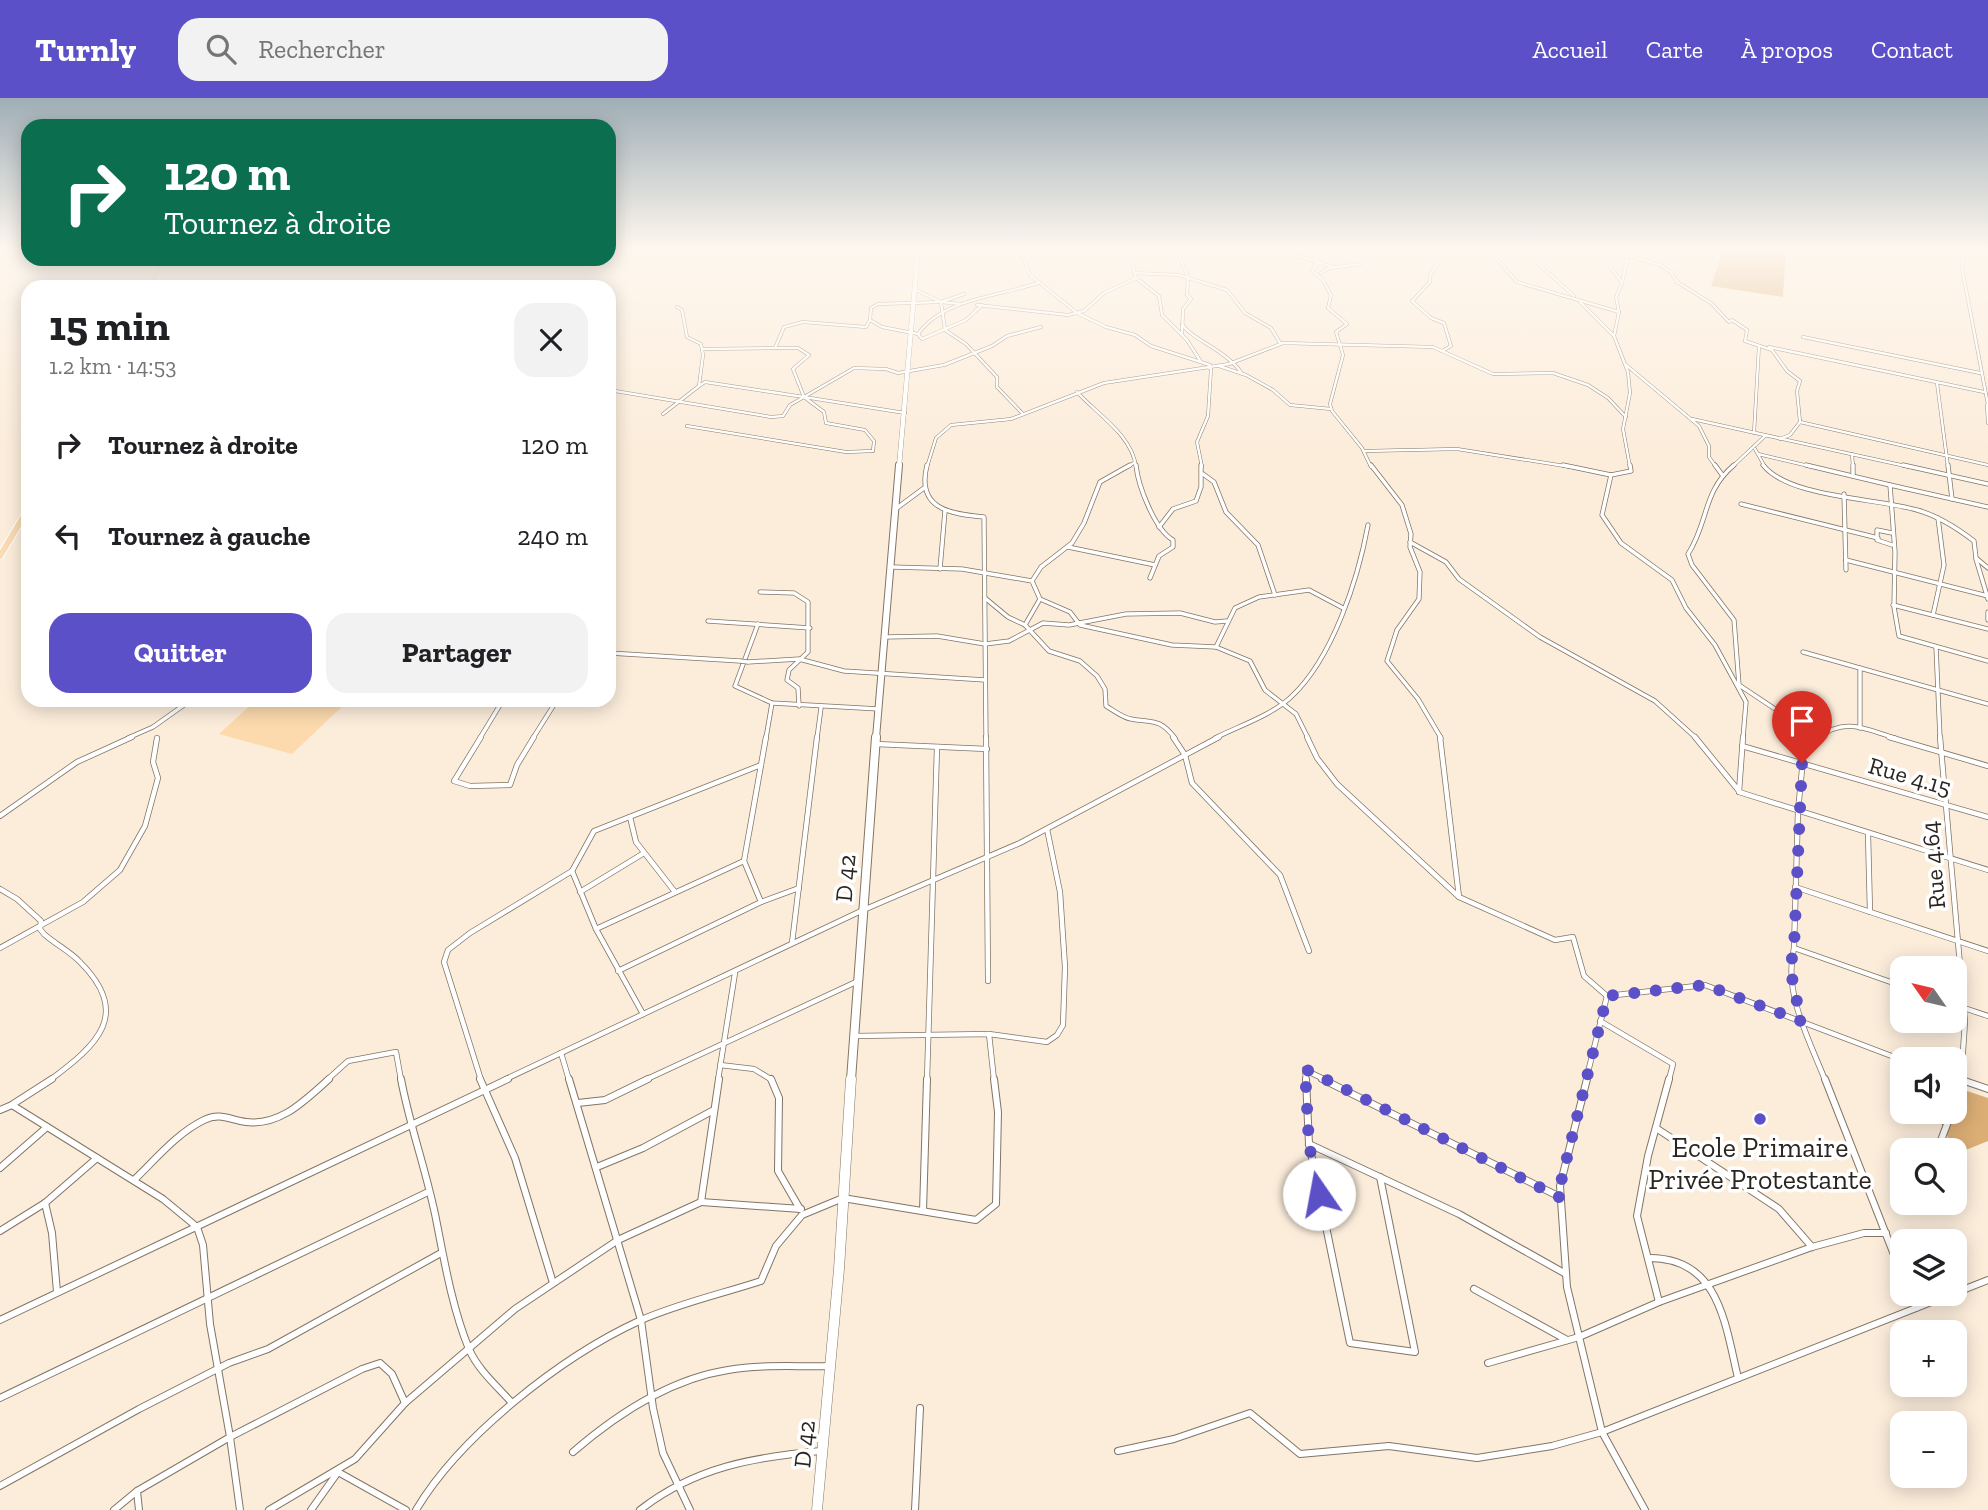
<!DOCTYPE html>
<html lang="fr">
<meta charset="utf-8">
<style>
:root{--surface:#fff;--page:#f2f2f2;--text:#202124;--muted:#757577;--accent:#5c50c8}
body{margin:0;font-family:"Zilla Slab",serif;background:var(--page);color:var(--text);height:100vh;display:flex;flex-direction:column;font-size:26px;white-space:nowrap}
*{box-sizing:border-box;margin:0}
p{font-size:23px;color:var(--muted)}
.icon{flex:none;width:38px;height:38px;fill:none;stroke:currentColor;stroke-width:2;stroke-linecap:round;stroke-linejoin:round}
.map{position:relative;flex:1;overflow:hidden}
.panel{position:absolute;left:21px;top:182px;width:595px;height:427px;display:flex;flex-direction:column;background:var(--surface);border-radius:21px;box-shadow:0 4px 18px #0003}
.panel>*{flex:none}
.top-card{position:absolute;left:21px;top:21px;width:595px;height:147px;border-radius:21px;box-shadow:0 4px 18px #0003;background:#0b6e4f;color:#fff;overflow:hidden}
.needle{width:46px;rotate:304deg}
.controls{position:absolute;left:1890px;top:858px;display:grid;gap:14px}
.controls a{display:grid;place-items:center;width:77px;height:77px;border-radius:14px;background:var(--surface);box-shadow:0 4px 18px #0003;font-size:35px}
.pin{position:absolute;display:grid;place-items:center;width:60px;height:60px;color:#fff;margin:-72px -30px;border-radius:50% 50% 50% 0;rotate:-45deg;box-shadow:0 0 7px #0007}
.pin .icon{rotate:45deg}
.me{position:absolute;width:77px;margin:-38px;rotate:348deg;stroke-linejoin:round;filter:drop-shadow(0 0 5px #0008)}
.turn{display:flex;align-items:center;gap:24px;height:147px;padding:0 28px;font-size:32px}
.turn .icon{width:91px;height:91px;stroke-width:2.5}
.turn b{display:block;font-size:49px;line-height:60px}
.round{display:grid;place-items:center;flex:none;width:74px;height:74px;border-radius:21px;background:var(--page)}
.summary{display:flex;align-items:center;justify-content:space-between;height:119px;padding:0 28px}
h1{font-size:42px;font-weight:700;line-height:52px}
.action{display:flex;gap:14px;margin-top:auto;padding:14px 28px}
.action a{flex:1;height:80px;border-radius:21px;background:var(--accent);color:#fff;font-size:28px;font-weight:700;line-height:80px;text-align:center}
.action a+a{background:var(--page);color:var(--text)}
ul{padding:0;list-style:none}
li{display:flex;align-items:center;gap:21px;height:91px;padding:0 28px}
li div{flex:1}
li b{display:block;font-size:26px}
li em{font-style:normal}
header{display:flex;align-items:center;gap:42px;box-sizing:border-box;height:98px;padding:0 35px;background:var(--accent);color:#fff}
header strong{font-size:33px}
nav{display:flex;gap:38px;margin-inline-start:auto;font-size:24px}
.search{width:490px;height:63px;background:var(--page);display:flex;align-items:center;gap:18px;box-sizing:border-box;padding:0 24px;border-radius:21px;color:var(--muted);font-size:26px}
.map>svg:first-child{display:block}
</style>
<header>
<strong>Turnly</strong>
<div class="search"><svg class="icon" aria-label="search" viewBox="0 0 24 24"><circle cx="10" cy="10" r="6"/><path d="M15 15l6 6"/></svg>Rechercher</div>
<nav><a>Accueil</a><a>Carte</a><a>À propos</a><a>Contact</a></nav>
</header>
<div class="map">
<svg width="1988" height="1412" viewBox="0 0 1988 1412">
<rect width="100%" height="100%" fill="#fceddb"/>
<polygon fill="#fcdaae" points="256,602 349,602 292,656 219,636"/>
<g fill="#dbae75">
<polygon points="1723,152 1786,152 1783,199 1711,188"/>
<polygon points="1955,989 1988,1000 1988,1043 1956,1056 1935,1013 1955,1013"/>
</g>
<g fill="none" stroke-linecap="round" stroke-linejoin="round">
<defs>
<g id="street-far3">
<polyline points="1020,152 1030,177 1077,215 1106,229 1135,237 1151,248 1210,267"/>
<polyline points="1129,152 1136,180 1159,198 1162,217 1187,242 1201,264"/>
<polyline points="1177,152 1188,179 1187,197 1191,201 1183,211 1182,237"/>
<polyline points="1235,152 1245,152"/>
<polyline points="1277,152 1334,169"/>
<polyline points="1311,152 1318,164 1312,173 1323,182 1331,197 1328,210 1347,226 1336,234 1343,257 1330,306 1332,313 1362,350 1371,369"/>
<polyline points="1426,152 1437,167 1430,177 1430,184 1412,203 1431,220 1444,225 1451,248 1442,253"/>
<polyline points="1489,152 1517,184 1619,214"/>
<polyline points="1523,152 1574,198"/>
<polyline points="1568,152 1629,158 1660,167 1671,174 1677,184 1711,205 1729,224 1732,222 1747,232 1745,243 1772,252 1787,273 1800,283 1797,293 1800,324 1790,337 1780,341"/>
<polyline points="1599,152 1622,185 1616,199 1619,214 1614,238 1628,274 1630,295 1623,331 1630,369"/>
<polyline points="1964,152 1962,170 1988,307"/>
<polyline points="0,157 5,152"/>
<polyline points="1134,175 1179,177 1227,192 1245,215 1271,230 1280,245"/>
<polyline points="1321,175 1329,170 1361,166 1367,157 1378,152"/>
<polyline points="1622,185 1629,152"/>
<polyline points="916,192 941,204 961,206"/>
<path d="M964,196L941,204L878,206L871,210L870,222L882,229L918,236C942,201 1000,198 1038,185"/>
<polyline points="941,204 945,232 966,246 997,279 997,289 1023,316"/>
<polyline points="1580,204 1614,238"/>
<polyline points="977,207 1068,217 1084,213 1104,195 1136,180"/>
<path d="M1182,226C1191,241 1224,251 1241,274"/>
<polyline points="918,236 922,241 966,222 982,207"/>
<polyline points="1803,239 1980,275"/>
<polyline points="1769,249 1984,294"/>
<polyline points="702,251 775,250"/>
<polyline points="1625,266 1699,328 1709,348 1709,359 1716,369"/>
<polyline points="1219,268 1246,277 1273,292 1290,307 1331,311"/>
<polyline points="1937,285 1948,369"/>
<polyline points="699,288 705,284 804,299 793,271 809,257 798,250 775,250 784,229 803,224 866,229 870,222"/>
<polyline points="609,292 771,319 783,318 790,307 804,299 824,314 826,325 865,332 874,343 873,353 846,354 687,328"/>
<path d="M1077,294C1097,316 1132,337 1136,369"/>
<polyline points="1987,307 1988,325"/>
<polyline points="905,315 804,299 854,270 886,271 898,275 944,267 992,248 1007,238 1041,229"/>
<polyline points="663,316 699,288 703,257 701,246 687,239 682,212 677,209"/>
<polyline points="1692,321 1910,369"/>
<polyline points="1800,324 1988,367"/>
<polyline points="1754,335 1759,248"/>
<polyline points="1755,351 1765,369"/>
<polyline points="1364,353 1457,351 1571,369"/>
<polyline points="1758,356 1813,369"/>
<polyline points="1852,356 1853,369"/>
<polyline points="927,369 936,340 951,327 1011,321 1104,285 1229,266 1283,245 1433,249 1493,276 1553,275 1588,287 1608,300 1626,319"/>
<polyline points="1128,369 1135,364"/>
<polyline points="1202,369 1197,344 1208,318 1211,271 1208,269"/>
<polyline points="1732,369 1765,338"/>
</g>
<g id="street-far2">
<path d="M927,367C916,411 950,416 984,419L986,640"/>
<path d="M1136,367C1138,388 1155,432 1173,442V449L1159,458L1150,480"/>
<polyline points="1371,367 1402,407 1411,436 1410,449 1420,474 1419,501 1397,532 1387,563 1418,601 1441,640"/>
<polyline points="1563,367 1611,377"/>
<polyline points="1630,367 1631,373 1611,377 1602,417 1621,445 1672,482 1686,510 1715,547 1746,604 1743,640"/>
<polyline points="1715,367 1723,378"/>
<path d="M1734,367C1702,394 1709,424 1688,456L1692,467L1734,522L1739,587L1787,619L1798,640"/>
<path d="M1763,367C1789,400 1877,400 1917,412C1939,418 1957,430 1974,443L1976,460L1988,470"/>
<polyline points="1806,367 1890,387"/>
<polyline points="1853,367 1853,378"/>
<polyline points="1903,367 1988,386"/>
<polyline points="1948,367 1952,401"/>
<polyline points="1203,376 1214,384 1226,414 1258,447 1275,497"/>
<polyline points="1844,396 1846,472"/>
<polyline points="1741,406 1878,440"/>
<polyline points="1988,409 1890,387 1895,454 1894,509 1899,538 1988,563"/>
<polyline points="897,410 924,390"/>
<polyline points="1159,429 1173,411 1196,403 1201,389 1201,367"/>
<polyline points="1892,435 1877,432 1877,442 1892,447"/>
<polyline points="1410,444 1446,464 1459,481 1540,539 1655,603 1696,640"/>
<polyline points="1068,449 1155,467"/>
<polyline points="1976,461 1988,501"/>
<polyline points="1846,462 1988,498"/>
<polyline points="892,469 962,471 1032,483 1040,501 1070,514 1080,527 1172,547 1216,549 1250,563 1265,592 1296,616 1308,640"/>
<polyline points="940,471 945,413"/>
<polyline points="1032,483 1041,469 1072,445 1084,425 1100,384 1130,367"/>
<polyline points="760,494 794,495 808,504 808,554 789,572 787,582 798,590 799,608"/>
<path d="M985,500L1008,519L1025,527L1049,553L1080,563L1097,578L1105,591L1106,608C1113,612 1123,620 1131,621C1154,625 1159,620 1175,640"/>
<polyline points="1893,507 1988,531"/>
<polyline points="1988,514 1988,522"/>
<polyline points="1933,517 1944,467 1938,420"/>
<polyline points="708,523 810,530"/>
<polyline points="758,526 735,588 772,605 879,611"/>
<polyline points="1025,527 1040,501"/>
<polyline points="885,539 937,538 985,546 1009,543 1043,525 1069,527 1126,516 1180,515 1215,524 1227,523"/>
<polyline points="1216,549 1235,510 1259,499 1309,492 1343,510"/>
<polyline points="1936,549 1940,640"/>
<polyline points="1803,554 1988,606"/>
<polyline points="609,555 740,563"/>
<polyline points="748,564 799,561 844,573 985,582"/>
<polyline points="1860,570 1860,630"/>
<polyline points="128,640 153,629 191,602"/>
<polyline points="480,640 503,602"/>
<polyline points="533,640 557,602"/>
<polyline points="766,640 772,605"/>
<polyline points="817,640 821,610"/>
<path d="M1215,640C1239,628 1272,617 1291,599C1333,560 1358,481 1368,427"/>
<path d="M1818,640C1845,619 1865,631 1895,640"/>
</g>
<g id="street-far1">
<polyline points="481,639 454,683 470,688 510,687 517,667 534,639"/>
<polyline points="986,639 988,883"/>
<polyline points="1173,639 1185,657 1192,685 1280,777 1309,853"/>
<polyline points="1307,639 1317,660 1337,686 1459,799 1555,842 1573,839 1584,878 1607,898"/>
<polyline points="1440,639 1459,799"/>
<polyline points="1695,639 1739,693"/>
<path d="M1797,639L1804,651L1798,713L1794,850C1783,895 1809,941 1825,982"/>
<polyline points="1889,639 1988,668"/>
<polyline points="1940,639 1965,924 1961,982"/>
<polyline points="876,646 987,651"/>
<polyline points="1742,648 1988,719"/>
<polyline points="1804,651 1820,639"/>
<polyline points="1739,694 1743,639"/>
<polyline points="1739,694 1988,772"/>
<polyline points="0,718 77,664 132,639"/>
<polyline points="630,719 636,744 675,794"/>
<polyline points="1868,736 1870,814"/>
<polyline points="572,773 596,831"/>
<polyline points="1795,789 1988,853"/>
<path d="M0,791L17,801L41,823L40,831L44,836C55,846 68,852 79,863C133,916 97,947 50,982"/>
<polyline points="580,794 644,755"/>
<polyline points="761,804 799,790"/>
<polyline points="792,845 817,639"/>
<polyline points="0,850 83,804 120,772 145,728 158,680 153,664 157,640"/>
<polyline points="1794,850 1902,888"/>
<polyline points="618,873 761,804 744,763 766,639"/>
<polyline points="1955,907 1988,918"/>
<polyline points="643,916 596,831 744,763"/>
<polyline points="1600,923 1673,966 1669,982"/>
<polyline points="989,936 994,982"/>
<polyline points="854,938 989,936 1047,944 1057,937 1063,927 1065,869 1060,794 1047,731"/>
<polyline points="561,955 569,982"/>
<polyline points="720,967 754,971 772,982"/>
<polyline points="1305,971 1306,982"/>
<polyline points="1305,972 1326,982"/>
<polyline points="1955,979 1964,982"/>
<polyline points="327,982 348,963 396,954 401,982"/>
<polyline points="481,982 444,864 448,852 470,835 572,773 594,733 761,667"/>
<polyline points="504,982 861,813 1020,745 1219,639"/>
<polyline points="645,982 856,884"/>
<polyline points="718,982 735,875"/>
<polyline points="927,982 937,649"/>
<polyline points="1586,982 1607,898 1705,887 1902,962"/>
</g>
<g id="street">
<path d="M401,981C410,1030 428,1077 437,1126C445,1167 453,1212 469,1251C478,1272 497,1288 512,1305"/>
<polyline points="480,981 515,1060 553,1185"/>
<polyline points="569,981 641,1222 653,1310 663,1355 690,1412"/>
<polyline points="771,981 779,1000 778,1073 800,1111"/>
<polyline points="1306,981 1309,1046 1350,1245 1415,1254 1380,1079"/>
<polyline points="1322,981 1560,1099"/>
<polyline points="1587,981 1560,1088 1567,1189 1602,1334 1645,1412"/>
<polyline points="1825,981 1902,1177"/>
<polyline points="1959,981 1988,991"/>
<polyline points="578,1005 605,1002 648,981"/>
<polyline points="1955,1005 1962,981"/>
<polyline points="13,1006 52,981"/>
<polyline points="0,1012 12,1007 163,1101 197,1129 203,1147 210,1226 230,1339 137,1393 139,1412"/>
<polyline points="1656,1030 1779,1111 1812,1149"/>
<polyline points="1940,1045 1952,1013"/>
<polyline points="1309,1046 1459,1116 1566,1176"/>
<polyline points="597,1069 643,1050 712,1013"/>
<polyline points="0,1070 47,1029"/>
<path d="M134,1082C155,1062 177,1035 204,1022C220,1014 230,1022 246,1024C281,1028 305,1002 329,981"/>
<polyline points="701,1104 801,1111"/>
<polyline points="45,1105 52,1135 57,1194"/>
<polyline points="923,1113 927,981"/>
<polyline points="0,1133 45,1105 97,1060"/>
<path d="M1648,1160C1719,1159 1725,1225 1738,1280"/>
<polyline points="1474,1191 1567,1242"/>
<polyline points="1910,1195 1916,1210"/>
<polyline points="1955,1195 1988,1182"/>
<polyline points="1659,1204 1637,1118 1648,1058 1669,981"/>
<polyline points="0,1222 508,981"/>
<polyline points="1488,1265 1579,1239 1659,1204 1812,1149 1864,1135 1886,1135"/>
<polyline points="0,1300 426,1095"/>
<polyline points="1118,1353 1174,1341 1250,1315 1300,1356 1389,1348 1477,1360 1552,1348 1602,1334 1954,1195"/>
<path d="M573,1354C617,1316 670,1281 728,1272C762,1266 796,1269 830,1268"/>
<polyline points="0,1388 139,1311 229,1265 268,1251 441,1155"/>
<polyline points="114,1412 137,1393"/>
<polyline points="240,1412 230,1339 362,1271 380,1265 392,1276 405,1305"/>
<polyline points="269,1412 355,1361 405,1305 515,1211 618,1142 701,1104 719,981"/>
<polyline points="311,1412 338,1374 406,1412"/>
<path d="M416,1412C460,1338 561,1259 639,1223C677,1206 721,1196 761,1183L776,1148L802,1117L843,1100L976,1122L996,1106L998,1014L994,981"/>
<path d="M640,1412C695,1369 754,1359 821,1353"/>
<polyline points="915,1412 920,1310"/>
</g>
<polyline id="secondary-far3" points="899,369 918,152"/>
<polyline id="secondary-far2" points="876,640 899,367"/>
<polyline id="secondary-far1" points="851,982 876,639"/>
<polyline id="secondary" points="817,1412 839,1171 851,981"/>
<polyline id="primary-far1" points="149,189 165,161"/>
<polyline id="primary" points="0,458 28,411"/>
</defs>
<use href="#street-far3" stroke="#827565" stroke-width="3.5"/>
<use href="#street-far2" stroke="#827565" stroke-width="5"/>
<use href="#street-far1" stroke="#827565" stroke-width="6"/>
<use href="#street" stroke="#827565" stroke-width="8"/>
<use href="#secondary-far3" stroke="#827565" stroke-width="5"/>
<use href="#secondary-far2" stroke="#827565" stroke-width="8"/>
<use href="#secondary-far1" stroke="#827565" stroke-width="10"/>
<use href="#secondary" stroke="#827565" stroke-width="11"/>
<use href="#primary-far1" stroke="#fff" stroke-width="5"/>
<use href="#primary" stroke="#fff" stroke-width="8"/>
<use href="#street-far3" stroke="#fff" stroke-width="2.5"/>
<use href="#street-far2" stroke="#fff" stroke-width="3.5"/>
<use href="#street-far1" stroke="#fff" stroke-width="4.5"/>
<use href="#street" stroke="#fff" stroke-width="6"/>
<use href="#secondary-far3" stroke="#fff" stroke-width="4.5"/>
<use href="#secondary-far2" stroke="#fff" stroke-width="6"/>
<use href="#secondary-far1" stroke="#fff" stroke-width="8"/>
<use href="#secondary" stroke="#fff" stroke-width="10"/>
<use href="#primary-far1" stroke="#fadbb3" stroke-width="4.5"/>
<use href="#primary" stroke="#fadbb3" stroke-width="6"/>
<defs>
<polyline id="street-bridge" points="740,563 748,564"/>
</defs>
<use href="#street-bridge" stroke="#827565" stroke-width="5" stroke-linecap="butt"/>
<use href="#street-bridge" stroke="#fff" stroke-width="3.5"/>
</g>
<linearGradient id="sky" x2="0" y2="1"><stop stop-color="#9faeb6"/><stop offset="0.43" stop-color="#fef7ef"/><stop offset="1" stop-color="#fef7ef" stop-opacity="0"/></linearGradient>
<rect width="1988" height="350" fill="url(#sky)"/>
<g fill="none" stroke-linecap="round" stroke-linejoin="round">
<polyline stroke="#5c50c8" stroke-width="12" stroke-dasharray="0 21.6" points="1319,1096 1309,1046 1305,971 1561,1100 1560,1088 1607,898 1705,887 1801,923 1790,870 1794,850 1802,665"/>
</g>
<circle fill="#5c50c8" stroke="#fff" stroke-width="2.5" cx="1760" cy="1021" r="7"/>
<g text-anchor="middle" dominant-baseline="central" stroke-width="7" stroke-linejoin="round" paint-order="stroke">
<g font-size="24" fill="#2b251f" stroke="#fff">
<text transform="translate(1910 678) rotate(16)">Rue 4.15</text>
<text transform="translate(1933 767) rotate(-95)">Rue 4.64</text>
<text transform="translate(845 780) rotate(-85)">D 42</text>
<text transform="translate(804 1346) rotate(-84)">D 42</text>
</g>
<g font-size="28" fill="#2b251f" stroke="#fff">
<text x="1760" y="1049">Ecole Primaire<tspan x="1760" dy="32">Privée Protestante</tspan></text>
</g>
</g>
</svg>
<div class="controls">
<a><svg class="needle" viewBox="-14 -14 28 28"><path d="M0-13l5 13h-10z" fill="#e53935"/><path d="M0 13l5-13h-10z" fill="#757577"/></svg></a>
<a><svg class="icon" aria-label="sound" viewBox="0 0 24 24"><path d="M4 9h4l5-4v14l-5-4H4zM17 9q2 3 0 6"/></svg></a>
<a><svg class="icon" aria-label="search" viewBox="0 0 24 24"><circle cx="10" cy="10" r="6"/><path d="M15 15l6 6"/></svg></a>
<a><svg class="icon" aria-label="layers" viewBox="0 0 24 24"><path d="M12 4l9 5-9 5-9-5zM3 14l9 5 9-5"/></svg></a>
<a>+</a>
<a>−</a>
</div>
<div class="pin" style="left:1802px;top:665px;background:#d93025"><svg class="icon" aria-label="arrive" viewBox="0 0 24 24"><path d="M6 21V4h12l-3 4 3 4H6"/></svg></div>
<svg class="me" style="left:1319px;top:1096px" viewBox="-20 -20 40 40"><circle r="19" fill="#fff"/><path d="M0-13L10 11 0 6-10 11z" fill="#5c50c8"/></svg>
<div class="top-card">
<div class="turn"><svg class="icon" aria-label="right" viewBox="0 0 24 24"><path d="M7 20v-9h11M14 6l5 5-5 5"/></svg><div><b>120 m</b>Tournez à droite</div></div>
</div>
<section class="panel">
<div class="summary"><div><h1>15 min</h1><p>1.2 km · 14:53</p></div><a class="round"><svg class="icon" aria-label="close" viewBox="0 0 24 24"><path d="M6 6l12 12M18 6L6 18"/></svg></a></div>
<ul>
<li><svg class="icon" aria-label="right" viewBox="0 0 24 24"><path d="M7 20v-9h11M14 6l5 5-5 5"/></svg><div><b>Tournez à droite</b></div><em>120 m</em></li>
<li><svg class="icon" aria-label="left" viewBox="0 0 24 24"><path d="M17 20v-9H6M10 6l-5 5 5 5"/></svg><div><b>Tournez à gauche</b></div><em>240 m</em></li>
</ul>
<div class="action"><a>Quitter</a><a>Partager</a></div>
</section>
</div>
